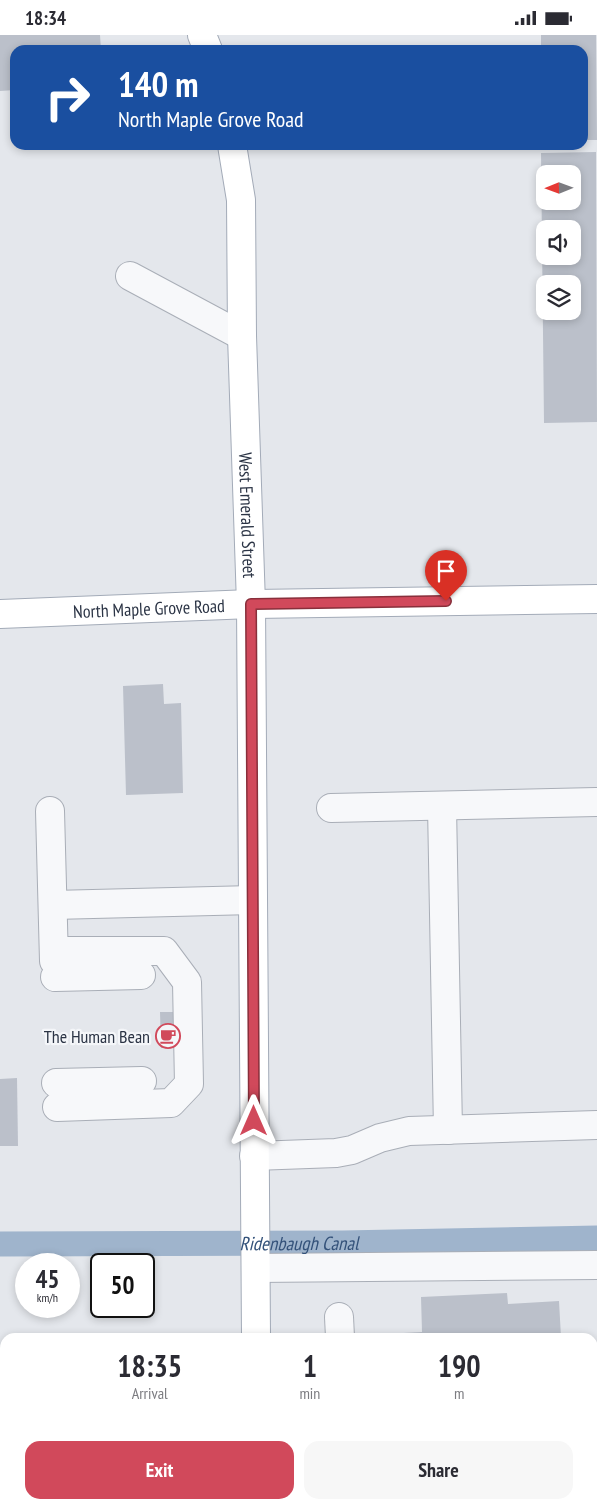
<!DOCTYPE html>
<style>
:root{--surface:#fff;--page:#f7f7f7;--text:#2b2b33;--muted:#7c7c81;--accent:#d1495b}
body{margin:0;font-family:"PT Sans Narrow",sans-serif;background:var(--page);color:var(--text);height:100vh;display:flex;flex-direction:column;font-size:19px;white-space:nowrap}
*{box-sizing:border-box;margin:0}
p{font-size:16px;color:var(--muted)}
.icon{flex:none;width:28px;height:28px;fill:none;stroke:currentColor;stroke-width:2;stroke-linecap:round;stroke-linejoin:round}
.map{position:relative;flex:1;overflow:hidden}
.drawer{position:absolute;left:0px;top:1298px;width:598px;height:176px;display:flex;flex-direction:column;background:var(--surface);border-radius:15px 15px 0 0;box-shadow:0 2px 8px #0003}
.drawer>*{flex:none}
.hud{position:absolute;left:10px;top:10px;width:578px;height:105px;border-radius:15px;box-shadow:0 2px 8px #0003;background:#1a4fa0;color:#fff;overflow:hidden}
.needle{width:32px;rotate:269deg}
.controls{position:absolute;left:536px;top:130px;display:grid;gap:10px}
.controls a{display:grid;place-items:center;width:45px;height:45px;border-radius:10px;background:var(--surface);box-shadow:0 2px 8px #0003;font-size:25px}
.speed{position:absolute;left:15px;top:1218px;display:flex;gap:10px;font-size:25px;font-weight:700;text-align:center}
.speed>*{display:grid;place-content:center;width:65px;height:65px;border-radius:50%;background:var(--surface);box-shadow:0 2px 8px #0003;line-height:1}
.speed small{font-size:12px;font-weight:400}
.speed .limit{border:2px solid #111;border-radius:8px;background:#fff;color:#111}
.pin{position:absolute;display:grid;place-items:center;width:42px;height:42px;color:#fff;margin:-51px -21px;border-radius:50% 50% 50% 0;rotate:-45deg;box-shadow:0 0 5px #0007}
.pin .icon{rotate:45deg}
.me{position:absolute;width:55px;margin:-28px;rotate:0deg;stroke-linejoin:round;filter:drop-shadow(0 0 4px #0008)}
.turn{display:flex;align-items:center;gap:18px;height:105px;padding:0 25px;font-size:22px}
.turn .icon{width:65px;height:65px;stroke-width:2.5}
.turn b{display:block;font-size:35px;line-height:42px}
.eta{display:flex;justify-content:space-evenly;align-items:center;height:85px;text-align:center}
.eta b{font-size:30px;font-weight:700;line-height:35px}
.button{display:flex;gap:10px;margin-top:auto;padding:10px 25px}
.button a{flex:1;height:58px;border-radius:15px;background:var(--accent);color:#fff;font-size:20px;font-weight:700;line-height:58px;text-align:center}
.button a+a{background:var(--page);color:var(--text)}
.status{display:flex;justify-content:space-between;align-items:center;height:35px;padding:0 25px;background:var(--surface);direction:ltr}
.status svg{height:14px;fill:currentColor}
.map>svg:first-child{display:block}
</style>
<div class="status"><b>18:34</b><svg viewBox="0 0 49 12"><path d="M0 12V9h3v3zM5 12V6h3v6zM10 12V3h3v9zM15 12V0h3v12zM26 1h20v11H26zM47 4h2v5h-2z"/></svg></div>
<div class="map">
<svg width="597" height="1473" viewBox="0 0 597 1473">
<rect width="100%" height="100%" fill="#e4e7ec"/>
<g fill="none" stroke-linecap="round" stroke-linejoin="round">
<path stroke="#9fb4cc" stroke-width="25" id="s1" d="M0,1209L343,1208L597,1203"/>
</g>
<g fill="#bbc0ca" fill-rule="evenodd">
<polygon points="0,0 100,0 101,15 15,15 15,55 0,56"/>
<polygon points="541,0 596,0 597,105 582,105 582,15 541,15"/>
<path d="M596,117L597,387L544,388L541,118ZM545,139H572V166H545ZM545,194H572V221H545ZM545,249H572V276H545Z"/>
<polygon points="163,649 164,669 181,668 183,758 126,760 123,651"/>
<polygon points="160,977 174,977 174,979 177,979 174,988 174,1013 161,1013"/>
<polygon points="17,1043 18,1111 0,1111 0,1044"/>
<polygon points="507,1258 508,1269 559,1266 561,1302 385,1302 385,1299 422,1297 421,1262"/>
<polygon points="597,1324 597,1453 592,1449 592,1329"/>
<polygon points="0,1337 5,1337 5,1469 185,1469 185,1473 0,1473"/>
<polygon points="416,1469 534,1469 539,1473 412,1473"/>
</g>
<g fill="none" stroke-linecap="round" stroke-linejoin="round">
<defs>
<g id="minor">
<polyline points="130,241 242,301"/>
<polyline points="442,771 448,1095"/>
<polyline points="331,773 596,767"/>
<polyline points="50,776 54,926"/>
<polyline points="53,870 253,865"/>
<polyline points="54,916 164,916 187,947 189,1049 171,1068 57,1072"/>
<polyline points="55,942 141,940"/>
<polyline points="56,1048 142,1046"/>
<polyline points="254,1121 336,1118 352,1115 380,1103 409,1096 597,1090"/>
<polyline points="256,1233 597,1230"/>
<polyline points="339,1282 340,1302"/>
<polyline points="349,1469 350,1473"/>
</g>
<g id="major">
<polyline points="202,0 208,15"/>
<path id="s2" d="M232,110L241,165L242,301L251,569L256,1302"/>
<path id="s3" d="M0,579L251,569L597,564"/>
<polyline points="264,1469 265,1473"/>
</g>
</defs>
<use href="#minor" stroke="#a9aeb7" stroke-width="30"/>
<use href="#major" stroke="#a3abb8" stroke-width="30"/>
<polyline stroke="#c2c5cb" stroke-width="3" stroke-dasharray="4 4" stroke-linecap="butt" points="192,1469 192,1473"/>
<use href="#minor" stroke="#f7f8fa" stroke-width="28"/>
<use href="#major" stroke="#fff" stroke-width="28"/>
</g>
<g fill="none" stroke-linecap="round" stroke-linejoin="round">
<defs>
<polyline id="route" points="254,1086 251,569 446,566"/>
</defs>
<use href="#route" stroke="#882f3b" stroke-width="12"/>
<use href="#route" stroke="#d1495b" stroke-width="9"/>
</g>
<defs>
<symbol id="cafe-ring" viewBox="-11 -11 22 22"><circle r="9.5" fill="#f4f6f9" stroke="#d1495b" stroke-width="1.5"/><path d="M-5.5-4.5H6V0H3Q3 3.5 0 3.5H-2.5Q-5.5 3.5-5.5 0ZM3-3.2v2h1.7v-2ZM-6 4.5H4V6H-6Z" fill="#d1495b"/></symbol>
</defs>
<g fill-rule="evenodd">
<use href="#cafe-ring" x="154" y="987" width="28" height="28"/>
</g>
<g text-anchor="middle" dominant-baseline="central" stroke-width="4.5" stroke-linejoin="round" paint-order="stroke">
<g font-size="18" fill="#2b3445" stroke="#f4f6f9">
<text stroke="none"><textPath href="#s2" startOffset="371">West Emerald Street</textPath></text>
<text stroke="none"><textPath href="#s3" startOffset="149">North Maple Grove Road</textPath></text>
</g>
<g font-size="18" fill="#2b3445" stroke="#f4f6f9" text-anchor="end">
<text x="150" y="1001">The Human Bean</text>
</g>
<g font-size="19" font-style="italic" fill="#34527a" stroke="#f4f6f9">
<text stroke="none"><textPath href="#s1" startOffset="299">Ridenbaugh Canal</textPath></text>
</g>
</g>
</svg>
<div class="controls">
<a><svg class="needle" viewBox="-14 -14 28 28"><path d="M0-13l5 13h-10z" fill="#e53935"/><path d="M0 13l5-13h-10z" fill="#7c7c81"/></svg></a>
<a><svg class="icon" aria-label="sound" viewBox="0 0 24 24"><path d="M4 9h4l5-4v14l-5-4H4zM17 9q2 3 0 6"/></svg></a>
<a><svg class="icon" aria-label="layers" viewBox="0 0 24 24"><path d="M12 4l9 5-9 5-9-5zM3 14l9 5 9-5"/></svg></a>
</div>
<div class="speed"><div>45<small>km/h</small></div><div class="limit">50</div></div>
<div class="pin" style="left:446px;top:566px;background:#d93025"><svg class="icon" aria-label="arrive" viewBox="0 0 24 24"><path d="M6 21V4h12l-3 4 3 4H6"/></svg></div>
<svg class="me" style="left:254px;top:1086px" viewBox="-20 -20 40 40"><path d="M0-17L14 15 0 8-14 15z" fill="#d1495b" stroke="#fff" stroke-width="4"/></svg>
<div class="hud">
<div class="turn"><svg class="icon" aria-label="right" viewBox="0 0 24 24"><path d="M7 20v-9h11M14 6l5 5-5 5"/></svg><div><b>140 m</b>North Maple Grove Road</div></div>
</div>
<section class="drawer">
<div class="eta">
<div><b>18:35</b><p>Arrival</p></div>
<div><b>1</b><p>min</p></div>
<div><b>190</b><p>m</p></div>
</div>
<div class="button"><a>Exit</a><a>Share</a></div>
</section>
</div>
